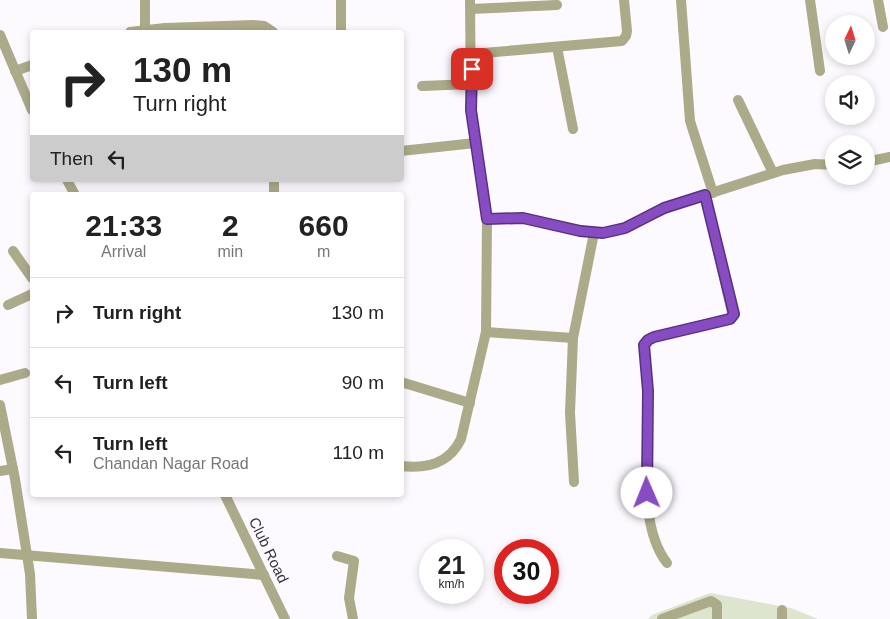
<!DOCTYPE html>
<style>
:root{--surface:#fff;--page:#f2f2f2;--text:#222;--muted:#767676;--line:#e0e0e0}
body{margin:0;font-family:Arial,sans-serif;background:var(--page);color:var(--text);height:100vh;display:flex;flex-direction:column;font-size:19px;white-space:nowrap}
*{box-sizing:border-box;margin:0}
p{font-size:16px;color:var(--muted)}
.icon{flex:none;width:28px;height:28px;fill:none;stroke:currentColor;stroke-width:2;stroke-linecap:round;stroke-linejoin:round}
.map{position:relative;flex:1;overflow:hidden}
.side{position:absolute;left:30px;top:192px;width:374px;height:305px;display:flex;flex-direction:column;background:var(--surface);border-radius:5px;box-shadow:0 2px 8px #0003}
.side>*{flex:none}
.top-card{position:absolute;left:30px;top:30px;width:374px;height:152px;border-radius:5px;box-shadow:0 2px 8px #0003;background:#fff;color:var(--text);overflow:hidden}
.needle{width:32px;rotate:4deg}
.controls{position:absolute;left:825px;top:15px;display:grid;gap:10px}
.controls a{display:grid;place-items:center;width:50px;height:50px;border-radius:50%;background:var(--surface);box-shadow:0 2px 8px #0003;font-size:25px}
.speed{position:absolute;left:419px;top:539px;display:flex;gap:10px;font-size:25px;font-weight:700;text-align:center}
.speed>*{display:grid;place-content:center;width:65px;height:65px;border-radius:50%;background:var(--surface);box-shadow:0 2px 8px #0003;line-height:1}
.speed small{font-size:12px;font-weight:400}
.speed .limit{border:8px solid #d22;background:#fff;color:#111}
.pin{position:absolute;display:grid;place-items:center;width:42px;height:42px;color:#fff;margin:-21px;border-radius:10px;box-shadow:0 2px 8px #0006}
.me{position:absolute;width:55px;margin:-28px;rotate:359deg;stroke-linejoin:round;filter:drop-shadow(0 0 4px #0008)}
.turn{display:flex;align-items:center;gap:18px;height:105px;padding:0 20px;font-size:22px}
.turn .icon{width:65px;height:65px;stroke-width:2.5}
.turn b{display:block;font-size:35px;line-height:42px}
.then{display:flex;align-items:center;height:48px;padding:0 20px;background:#0003;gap:10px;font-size:19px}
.eta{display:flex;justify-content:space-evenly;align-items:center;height:85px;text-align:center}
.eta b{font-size:30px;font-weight:800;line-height:35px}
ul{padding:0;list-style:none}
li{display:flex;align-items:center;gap:15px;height:70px;padding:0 20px;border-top:1px solid var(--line)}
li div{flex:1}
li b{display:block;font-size:19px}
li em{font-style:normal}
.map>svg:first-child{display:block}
</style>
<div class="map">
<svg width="890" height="619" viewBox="0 0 890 619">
<rect width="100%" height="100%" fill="#fcf9ff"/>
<polygon fill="#dde5ce" points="710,593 791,608 818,619 648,619 652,615"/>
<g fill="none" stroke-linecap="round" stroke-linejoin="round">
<g stroke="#abaa89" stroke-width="10">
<polyline points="470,0 471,110 487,219 523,218 594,233 616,231 674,205 783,170 815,164 834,165"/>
<polyline points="681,0 690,121 713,193"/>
<polyline points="810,0 820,71"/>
<polyline points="878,0 883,27"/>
<polyline points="471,9 557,5"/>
<polyline points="145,30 145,0"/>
<polyline points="130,32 165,28 253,25 264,26 273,32"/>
<polyline points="341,32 341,0"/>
<polyline points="0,35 32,110"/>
<polyline points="557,47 573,129"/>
<polyline points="472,54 622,41 626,36 627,31 624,0"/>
<polyline points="15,71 32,65"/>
<polyline points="422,86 472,84"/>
<polyline points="738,100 773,173"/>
<polyline points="401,151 475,143"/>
<polyline points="866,162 890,157"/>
<polyline points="67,180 75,195"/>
<polyline points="274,180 274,195"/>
<polyline points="13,251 32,278"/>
<polyline points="8,305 32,294"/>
<polyline points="486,332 573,338"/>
<polyline points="0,380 25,373"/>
<polyline points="401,382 470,403"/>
<polyline points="0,405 15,479 30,574 32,619"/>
<path d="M401,466C427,469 449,464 461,439L486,332L487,219"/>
<polyline points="0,471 13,469"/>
<polyline points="574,482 570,413 573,338 594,233"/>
<polyline points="225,495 285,619"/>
<polyline points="0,553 264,575"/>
<polyline points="337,556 354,561 349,598 353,619"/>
<path d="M667,563C635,522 650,440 648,391C647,376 644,361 645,345L648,340L654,337L733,317L705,195"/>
<polyline points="662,619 711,601 717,605 717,619"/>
<polyline points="782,619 782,610"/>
</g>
</g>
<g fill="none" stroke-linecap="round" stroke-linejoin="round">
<defs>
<polyline id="route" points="472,69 471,110 487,219 523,218 580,231 603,233 625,228 664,208 705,195 734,314 730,319 654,337 648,340 644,345 648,391 647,493"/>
</defs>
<use href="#route" stroke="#58317e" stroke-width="12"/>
<use href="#route" stroke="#884cc2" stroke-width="9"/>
</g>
<g text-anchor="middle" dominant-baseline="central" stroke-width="5" stroke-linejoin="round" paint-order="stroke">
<g font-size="15" fill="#362f3b" stroke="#fcf9ff">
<text transform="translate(269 550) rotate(64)">Club Road</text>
</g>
</g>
</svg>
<div class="controls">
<a><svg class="needle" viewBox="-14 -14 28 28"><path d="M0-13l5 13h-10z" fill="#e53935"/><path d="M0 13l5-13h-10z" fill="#767676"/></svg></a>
<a><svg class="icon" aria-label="sound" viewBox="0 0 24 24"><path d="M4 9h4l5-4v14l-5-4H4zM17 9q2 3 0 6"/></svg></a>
<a><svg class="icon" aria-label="layers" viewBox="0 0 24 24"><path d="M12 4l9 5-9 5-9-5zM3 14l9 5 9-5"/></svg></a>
</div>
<div class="speed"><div>21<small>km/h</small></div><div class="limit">30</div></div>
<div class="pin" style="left:472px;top:69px;background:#d93025"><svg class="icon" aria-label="arrive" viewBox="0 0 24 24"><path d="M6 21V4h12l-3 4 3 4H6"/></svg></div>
<svg class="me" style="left:647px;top:493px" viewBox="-20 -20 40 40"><circle r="19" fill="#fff"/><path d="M0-13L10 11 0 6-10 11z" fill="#884cc2"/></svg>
<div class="top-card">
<div class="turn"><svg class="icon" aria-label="right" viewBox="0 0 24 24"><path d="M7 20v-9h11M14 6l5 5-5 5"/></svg><div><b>130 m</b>Turn right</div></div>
<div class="then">Then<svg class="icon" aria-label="left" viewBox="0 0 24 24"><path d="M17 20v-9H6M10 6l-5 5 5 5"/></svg></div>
</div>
<section class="side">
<div class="eta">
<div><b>21:33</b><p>Arrival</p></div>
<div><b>2</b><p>min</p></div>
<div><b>660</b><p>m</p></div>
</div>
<ul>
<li><svg class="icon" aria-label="right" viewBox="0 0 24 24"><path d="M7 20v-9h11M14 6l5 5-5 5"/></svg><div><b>Turn right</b></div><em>130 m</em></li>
<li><svg class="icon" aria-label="left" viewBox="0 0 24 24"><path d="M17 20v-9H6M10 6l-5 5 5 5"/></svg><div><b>Turn left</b></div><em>90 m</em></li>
<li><svg class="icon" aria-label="left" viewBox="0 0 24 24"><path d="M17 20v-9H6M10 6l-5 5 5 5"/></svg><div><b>Turn left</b><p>Chandan Nagar Road</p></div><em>110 m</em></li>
</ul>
</section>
</div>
